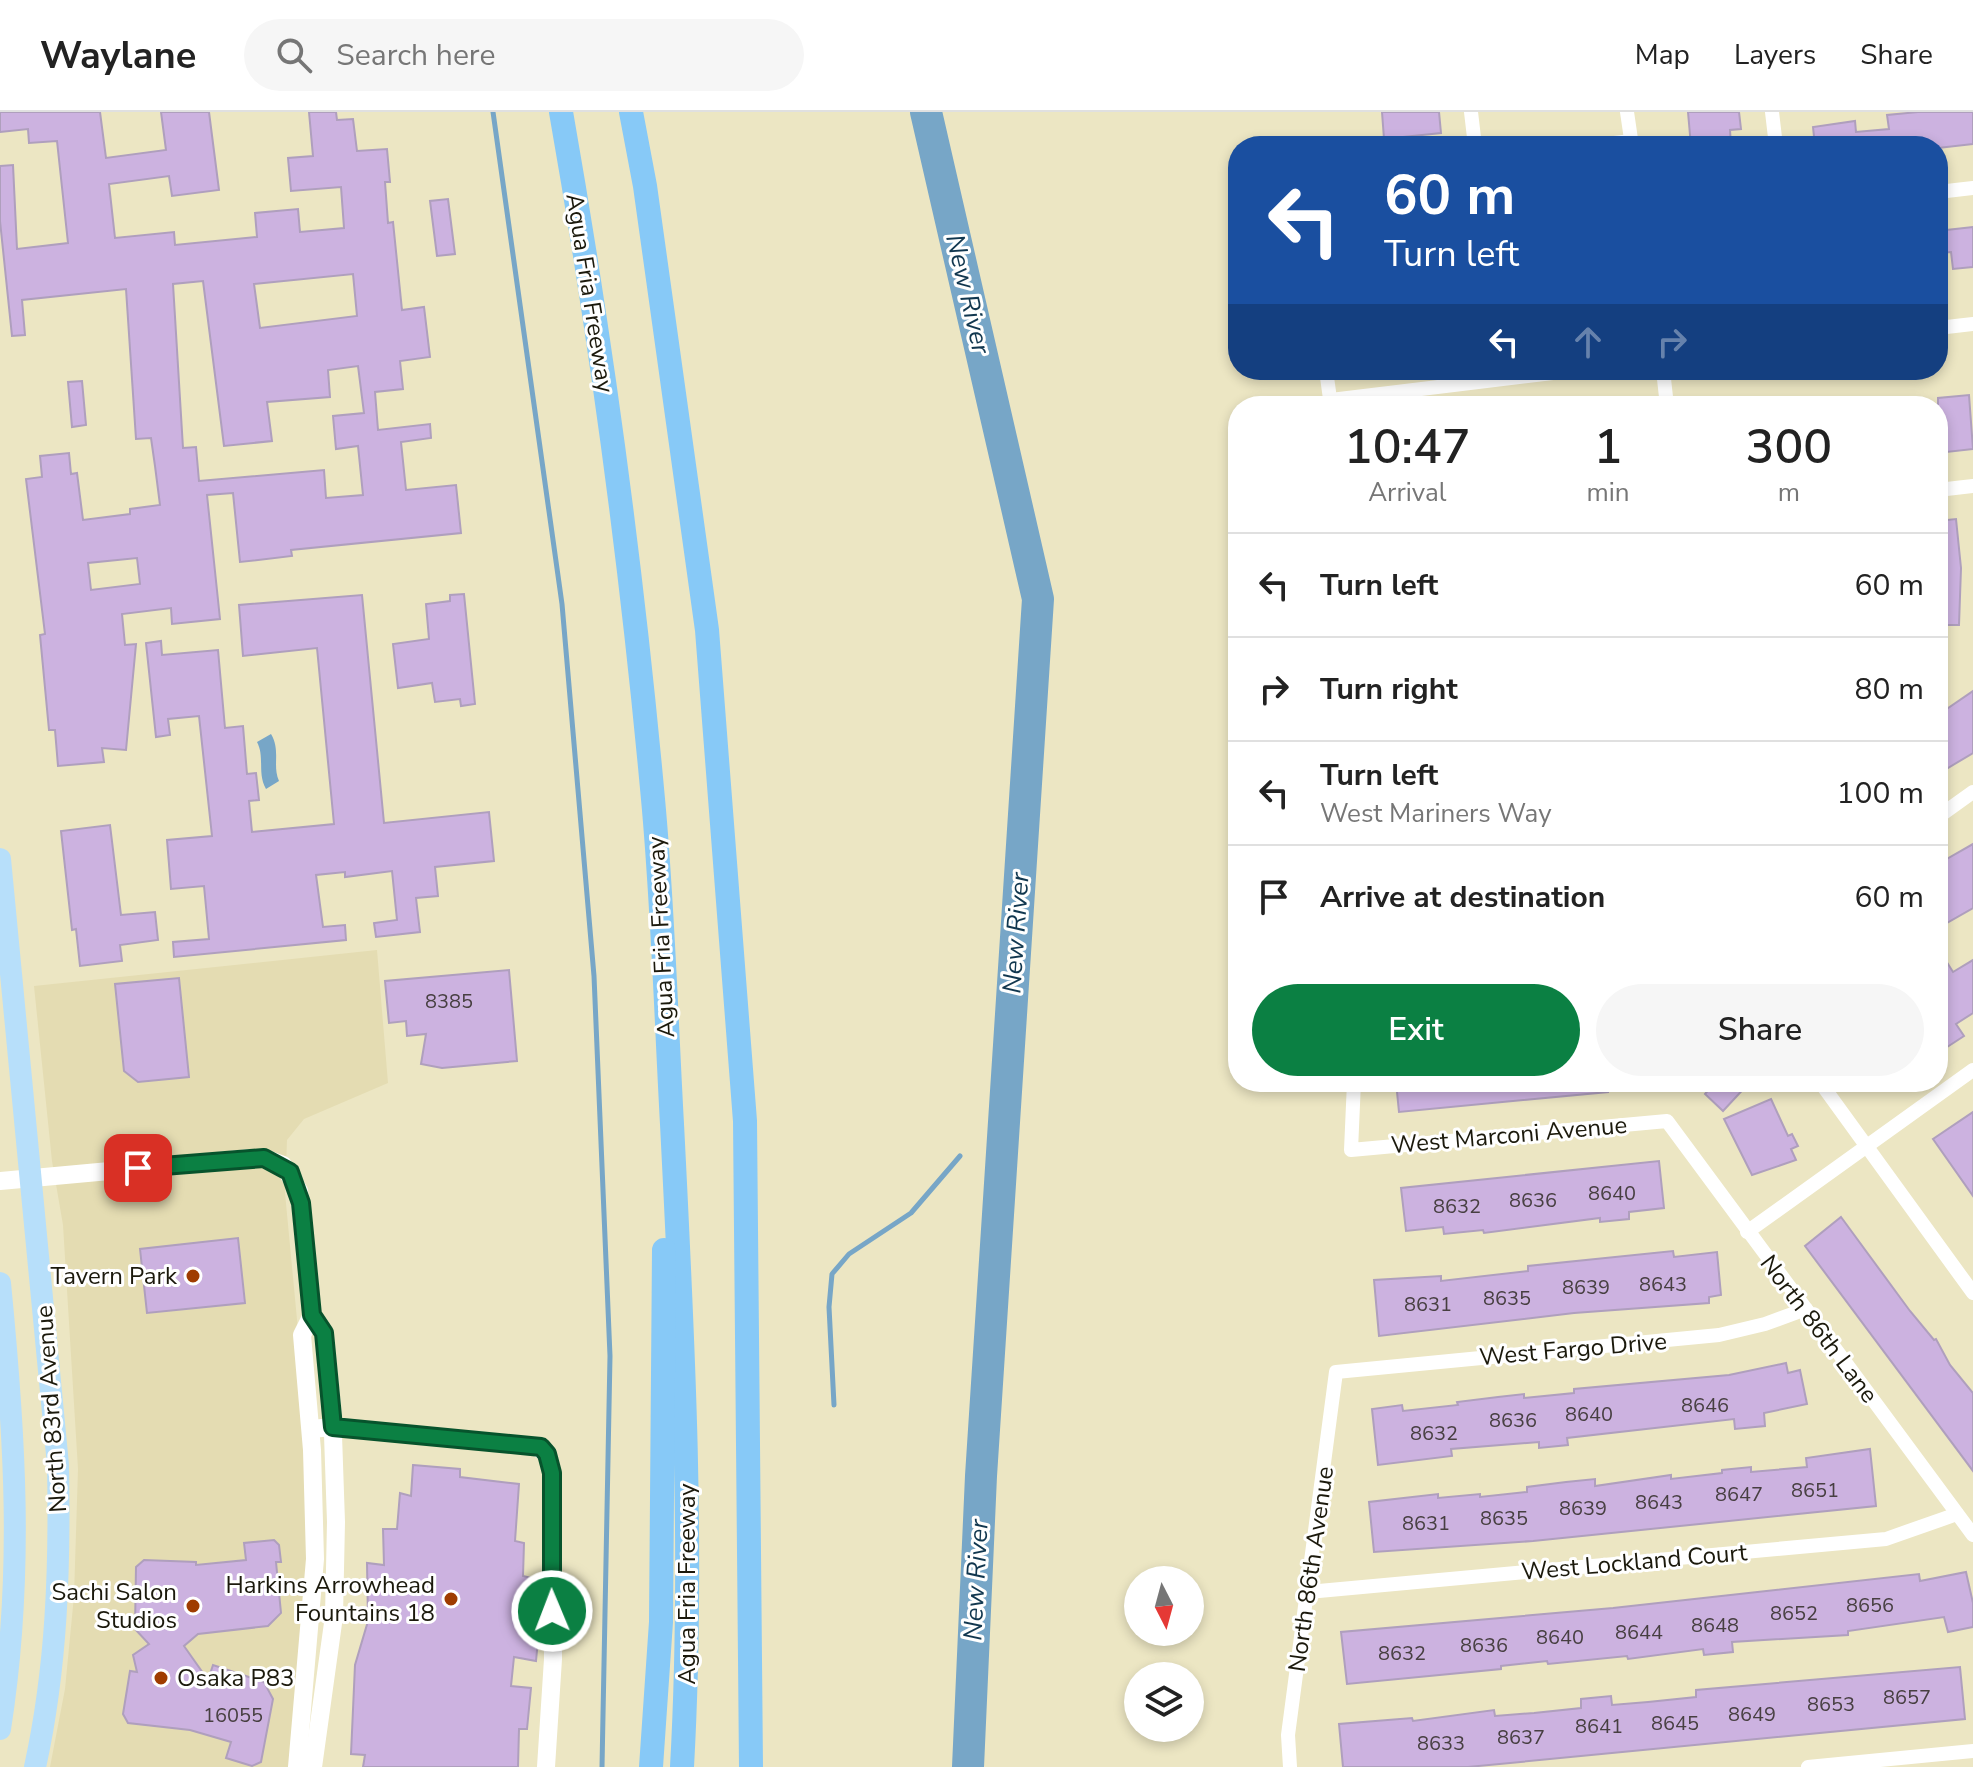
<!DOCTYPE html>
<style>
:root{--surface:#fff;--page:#f6f6f6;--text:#222;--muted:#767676;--line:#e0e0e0;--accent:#0b8043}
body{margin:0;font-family:"Nunito Sans",sans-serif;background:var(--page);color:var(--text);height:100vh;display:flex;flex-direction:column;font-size:30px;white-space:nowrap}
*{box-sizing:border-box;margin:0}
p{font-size:26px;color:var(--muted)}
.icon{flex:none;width:44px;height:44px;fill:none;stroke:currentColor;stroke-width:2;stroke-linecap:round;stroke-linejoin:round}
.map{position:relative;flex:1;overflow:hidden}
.details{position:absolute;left:1228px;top:284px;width:720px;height:696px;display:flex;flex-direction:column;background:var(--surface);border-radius:32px;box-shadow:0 4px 12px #0003}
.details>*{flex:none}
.top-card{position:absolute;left:1228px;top:24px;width:720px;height:244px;border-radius:32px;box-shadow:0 4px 12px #0003;background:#1a4fa0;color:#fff;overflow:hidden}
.needle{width:52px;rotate:174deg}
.buttons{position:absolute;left:1124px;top:1454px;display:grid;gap:16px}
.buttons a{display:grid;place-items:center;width:80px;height:80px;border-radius:50%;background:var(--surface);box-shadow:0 4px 12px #0003;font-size:40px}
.pin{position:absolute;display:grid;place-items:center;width:68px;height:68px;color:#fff;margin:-34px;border-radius:16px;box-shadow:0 4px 12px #0006}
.me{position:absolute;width:88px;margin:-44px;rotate:359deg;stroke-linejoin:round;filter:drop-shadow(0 0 6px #0008)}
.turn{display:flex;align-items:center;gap:28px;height:168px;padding:0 24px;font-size:36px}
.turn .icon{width:104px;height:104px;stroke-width:2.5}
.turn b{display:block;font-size:56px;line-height:68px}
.lanes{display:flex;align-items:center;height:76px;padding:0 24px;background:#0003;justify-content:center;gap:40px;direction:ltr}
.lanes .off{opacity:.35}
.eta{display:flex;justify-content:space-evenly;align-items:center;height:136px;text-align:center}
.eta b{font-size:48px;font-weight:600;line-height:56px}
.action{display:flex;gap:16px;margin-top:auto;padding:16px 24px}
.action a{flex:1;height:92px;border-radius:48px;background:var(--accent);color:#fff;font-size:32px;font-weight:600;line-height:92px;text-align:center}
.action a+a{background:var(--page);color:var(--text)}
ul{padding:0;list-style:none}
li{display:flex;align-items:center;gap:24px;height:104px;padding:0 24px;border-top:2px solid var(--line)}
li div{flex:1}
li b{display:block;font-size:30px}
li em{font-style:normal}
header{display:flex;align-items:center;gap:48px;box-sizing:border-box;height:112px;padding:0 40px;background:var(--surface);border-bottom:2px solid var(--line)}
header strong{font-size:38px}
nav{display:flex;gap:44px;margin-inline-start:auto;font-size:28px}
.search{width:560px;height:72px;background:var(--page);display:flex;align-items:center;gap:20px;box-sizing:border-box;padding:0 28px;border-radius:44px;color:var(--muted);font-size:30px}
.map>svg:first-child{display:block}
</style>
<header>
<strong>Waylane</strong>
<div class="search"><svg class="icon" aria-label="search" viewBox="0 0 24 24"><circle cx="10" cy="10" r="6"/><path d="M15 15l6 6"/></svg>Search here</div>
<nav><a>Map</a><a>Layers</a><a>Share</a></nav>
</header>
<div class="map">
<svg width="1973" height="1655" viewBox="0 0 1973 1655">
<rect width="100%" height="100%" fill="#ece6c3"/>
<polygon fill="#e4dcb2" points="377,838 388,971 304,1007 287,1028 285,1081 300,1239 310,1419 289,1655 50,1655 65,1577 74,1484 78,1357 63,1113 52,1049 34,874"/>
<path fill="#77a6c7" d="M271,622C281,639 272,653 279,669L266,677C257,661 265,645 257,630Z"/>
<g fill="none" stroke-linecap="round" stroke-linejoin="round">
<g stroke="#77a6c7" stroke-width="5">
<polyline points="493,0 562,492 594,864 610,1244 602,1655"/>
<polyline points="834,1293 829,1195 832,1162 849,1142 911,1101 960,1044"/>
</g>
<polyline stroke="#77a6c7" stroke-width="32" points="926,0 1038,487 981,1364 968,1655"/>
</g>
<g fill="#ccb2e0" stroke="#af9fbd" stroke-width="2" fill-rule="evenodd">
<path d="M0,0H100L106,46L166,38L161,0H209L219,78L172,84L169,64L109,72L115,126L174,120L175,133L257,125L255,101L298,97L300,120L344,116L341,75L291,79L288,46L313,44L309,0H336L337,8L353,7L357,39L387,37L390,70H385L388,111L393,110L402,198L424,195L430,245L400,249L403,277L375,280L378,318L430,312L431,326L401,330L406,378L456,373L461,421L291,438L292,444L240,450L233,381L207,383L220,507L172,512L171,496L122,502L125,533L136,532L126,638L102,636L104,650L58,654L55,618H49L40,523L45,522L26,367L42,365L40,344L69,341L71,362L77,361L83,408L130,402V397L160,393L155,354L151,326L136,327L126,177L22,188L25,223L12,224L0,109V54L13,53L17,137L68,131L57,29L29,31L28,17L0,20ZM353,162L357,204L260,216L254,172ZM203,169L224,334L272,329L267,290L330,285L328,258L358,254L364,301L333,304L336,337L358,334L363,383L326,386L324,358L199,369L196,335L183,336L173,172ZM137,446L140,472L91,478L88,451Z"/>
<polygon points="1382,0 1439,0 1441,21 1384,27"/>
<polygon points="1688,0 1739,0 1741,17 1730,18 1731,34 1691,34"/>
<polygon points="1918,0 1973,0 1973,32 1938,36 1815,34 1813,15 1855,9 1856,20 1889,17 1887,3"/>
<polygon points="448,87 455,142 437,144 430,89"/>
<polygon points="1973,115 1973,155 1953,157 1951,140 1938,141 1938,119"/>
<polygon points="82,269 86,313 72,315 68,270"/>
<polygon points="1969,283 1973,337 1938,341 1938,286"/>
<polygon points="1956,407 1961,456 1959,513 1938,513 1938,409"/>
<polygon points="464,482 475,592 461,594 460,587 435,590 432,571 398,576 393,532 429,527 426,492 450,489 450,483"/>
<polygon points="362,483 384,711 489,700 494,749 435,755 438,784 416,786 420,820 376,825 374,811 397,808 392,759 345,765 345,760 316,763 323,815 345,813 346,828 174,845 173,830 209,827 204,774 171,777 167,728 212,724 199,604 168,607 170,623 156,625 146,531 161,529 162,543 218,538 225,616 243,614 247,662 256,661 259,688 249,689 252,720 334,712 317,536 243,544 239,493"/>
<polygon points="1973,579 1973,641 1938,662 1938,603"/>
<polygon points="110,713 121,803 155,800 158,828 120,833 122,849 80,854 76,817 72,818 61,719"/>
<polygon points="1973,732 1973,796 1938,816 1938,752"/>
<polygon points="1938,836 1953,860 1973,848 1973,901 1956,912 1964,924 1938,941 1938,886 1945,881 1938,871"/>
<polygon points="509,858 517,949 442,956 421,952 426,922 407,924 406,909 389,911 385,869"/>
<polygon points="179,866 189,965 138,970 124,959 115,872"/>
<polygon points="1396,970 1608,970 1608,980 1399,1000"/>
<polygon points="1715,970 1750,970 1723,999 1705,982"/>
<polygon points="1771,987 1788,1024 1792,1022 1798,1034 1791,1037 1796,1048 1752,1063 1724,1007"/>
<polygon points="1973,1000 1973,1084 1933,1027"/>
<polygon points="1659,1049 1664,1096 1629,1100 1629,1107 1600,1110 1600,1106 1484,1121 1483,1118 1444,1122 1443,1115 1406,1119 1401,1076"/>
<polygon points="1841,1105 1910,1199 1934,1228 1936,1227 1950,1253 1973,1281 1973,1359 1805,1134"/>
<polygon points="238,1126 245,1191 147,1201 140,1137"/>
<polygon points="1673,1139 1674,1145 1717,1140 1721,1183 1709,1185 1709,1191 1574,1201 1379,1224 1374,1168 1441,1164 1441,1169 1528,1159 1528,1154"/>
<polygon points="1786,1251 1788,1261 1800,1258 1807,1292 1764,1301 1765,1314 1735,1317 1734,1307 1567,1326 1568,1333 1539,1336 1539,1330 1451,1337 1452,1344 1378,1353 1372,1297 1402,1293 1403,1299 1458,1293 1457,1290 1498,1285 1524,1282 1524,1286 1574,1281 1574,1277 1729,1263"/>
<polygon points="1870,1337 1876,1394 1533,1429 1374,1440 1369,1390 1438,1382 1438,1386 1480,1382 1480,1385 1527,1380 1527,1375 1566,1370 1595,1367 1595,1374 1671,1363 1671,1367 1722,1361 1722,1358 1751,1355 1751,1360 1807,1355 1806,1346"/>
<polygon points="413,1353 460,1357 460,1365 519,1372 515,1429 524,1431 523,1464 536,1467 533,1507 540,1507 536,1549 514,1545 511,1574 531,1576 527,1617 519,1617 518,1655 363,1655 365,1643 351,1642 355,1553 368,1509 367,1451 384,1453 383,1417 397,1417 400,1381 411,1384"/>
<polygon points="274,1428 279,1433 281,1450 276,1450 281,1501 268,1514 198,1522 184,1534 208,1568 213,1553 264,1570 273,1587 261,1650 252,1654 226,1646 231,1630 190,1618 128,1611 123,1602 130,1559 137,1560 133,1543 149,1532 135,1517 136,1455 144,1448 196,1450 196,1453 246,1448 244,1431"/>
<polygon points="1966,1460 1973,1491 1973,1515 1948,1520 1944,1505 1848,1519 1848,1523 1732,1530 1733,1540 1704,1543 1703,1537 1628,1547 1627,1544 1548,1552 1547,1549 1501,1554 1501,1557 1347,1572 1341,1520 1613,1496 1919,1462 1920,1469"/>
<polygon points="1960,1555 1965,1607 1468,1655 1343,1655 1339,1612 1412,1606 1413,1609 1494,1598 1495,1604 1534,1601 1581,1596 1581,1587 1611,1584 1612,1593 1648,1590 1696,1585 1696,1578"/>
</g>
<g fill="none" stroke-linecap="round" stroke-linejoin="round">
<g stroke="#fff" stroke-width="14">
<polyline points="1471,0 1475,34"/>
<polyline points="1627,0 1632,34"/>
<polyline points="1772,0 1776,34"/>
<polyline points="1589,34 1631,29"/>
<polyline points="1938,80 1973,76"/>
<polyline points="1938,216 1973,212"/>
<polyline points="1326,258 1331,294"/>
<polyline points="1663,258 1667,294"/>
<polyline points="1331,288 1578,258"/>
<polyline points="1938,378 1973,374"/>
<polyline points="1938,705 1973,680"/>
<polyline points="1354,970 1351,1038 1667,1009 1973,1423"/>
<polyline points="1820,970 1973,1181"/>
<polyline points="1747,1120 1973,958"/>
<polyline points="1308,1480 1886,1427 1957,1402"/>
<polyline points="1290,1655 1288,1623 1336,1260 1719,1223 1765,1212 1806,1197"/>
<polyline points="1808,1655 1973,1639"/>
</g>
<g stroke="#fff" stroke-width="18">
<polyline points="0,1069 251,1046 264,1046 283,1053 299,1079 312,1203 324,1221 332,1294 336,1410 334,1504 313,1655"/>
<polyline points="311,1317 333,1315 535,1334 547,1342 552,1361 553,1547 546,1655"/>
<polyline points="297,1655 315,1447 312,1338 302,1223 312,1203"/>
</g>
<g stroke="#b7dffa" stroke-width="22">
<path d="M0,747L58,1353C60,1455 57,1555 35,1655"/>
<path d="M0,1171C15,1324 24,1464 0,1617"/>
</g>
<g stroke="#87c9f7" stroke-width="24">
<path d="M561,0C601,227 632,457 653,687C663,795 666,904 672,1012C683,1227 694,1440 682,1655"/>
<polyline points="631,0 645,74 707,518 745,1009 751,1655"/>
<polyline points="651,1655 661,1510 664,1138"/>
</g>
</g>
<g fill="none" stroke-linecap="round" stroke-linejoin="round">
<defs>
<polyline id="route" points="138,1056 264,1046 290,1060 301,1091 312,1203 324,1221 333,1315 541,1335 547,1342 552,1361 552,1499"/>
</defs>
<use href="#route" stroke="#07532c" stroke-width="20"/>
<use href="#route" stroke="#0b8043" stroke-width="14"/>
</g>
<g fill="#9f3c00" stroke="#fff" stroke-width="3">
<circle cx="193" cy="1164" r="8"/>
<circle cx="451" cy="1487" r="8"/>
<circle cx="193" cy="1494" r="8"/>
<circle cx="161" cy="1566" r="8"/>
</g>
<g text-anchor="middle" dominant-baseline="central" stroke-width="6" stroke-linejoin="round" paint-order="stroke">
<g font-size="20" fill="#473f41">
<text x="449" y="889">8385</text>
<text x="1612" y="1081">8640</text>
<text x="1533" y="1088">8636</text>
<text x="1457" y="1094">8632</text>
<text x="1663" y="1172">8643</text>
<text x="1586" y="1175">8639</text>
<text x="1507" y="1186">8635</text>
<text x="1428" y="1192">8631</text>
<text x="1705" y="1293">8646</text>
<text x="1589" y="1302">8640</text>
<text x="1513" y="1308">8636</text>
<text x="1434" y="1321">8632</text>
<text x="1815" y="1378">8651</text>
<text x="1739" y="1382">8647</text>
<text x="1659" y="1390">8643</text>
<text x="1583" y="1396">8639</text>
<text x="1504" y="1406">8635</text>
<text x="1426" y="1411">8631</text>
<text x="1870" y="1493">8656</text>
<text x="1794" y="1501">8652</text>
<text x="1715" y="1513">8648</text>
<text x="1639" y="1520">8644</text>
<text x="1560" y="1525">8640</text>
<text x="1484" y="1533">8636</text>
<text x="1402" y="1541">8632</text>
<text x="1907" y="1585">8657</text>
<text x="1831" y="1592">8653</text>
<text x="1752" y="1602">8649</text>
<text x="233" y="1603">16055</text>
<text x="1675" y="1611">8645</text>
<text x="1599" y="1614">8641</text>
<text x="1521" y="1625">8637</text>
<text x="1441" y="1631">8633</text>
</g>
<g font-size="24" fill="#1b190c" stroke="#fff">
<text transform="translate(590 181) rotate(81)">Agua Fria Freeway</text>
<text transform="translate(661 825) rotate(-93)">Agua Fria Freeway</text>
<text transform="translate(1509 1023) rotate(-5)">West Marconi Avenue</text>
<text transform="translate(1819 1217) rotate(53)">North 86th Lane</text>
<text transform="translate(1573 1237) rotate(-5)">West Fargo Drive</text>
<text transform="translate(51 1297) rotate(-94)">North 83rd Avenue</text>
<text transform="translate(1634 1450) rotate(-5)">West Lockland Court</text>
<text transform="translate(1311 1457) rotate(-82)">North 86th Avenue</text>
<text transform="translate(687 1472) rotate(-90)">Agua Fria Freeway</text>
</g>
<g font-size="24" fill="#1b190c" stroke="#fff" text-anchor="end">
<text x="177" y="1164">Tavern Park</text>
<text x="435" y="1473">Harkins Arrowhead<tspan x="435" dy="28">Fountains 18</tspan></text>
<text x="177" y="1480">Sachi Salon<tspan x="177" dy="28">Studios</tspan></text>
<text x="177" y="1566" text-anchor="start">Osaka P83</text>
</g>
<g font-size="26" font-style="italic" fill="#11374f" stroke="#fff">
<text transform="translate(968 182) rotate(77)">New River</text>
<text transform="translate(1016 821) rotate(-86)">New River</text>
<text transform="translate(976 1468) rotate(-87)">New River</text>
</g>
</g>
</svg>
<div class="buttons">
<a><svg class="needle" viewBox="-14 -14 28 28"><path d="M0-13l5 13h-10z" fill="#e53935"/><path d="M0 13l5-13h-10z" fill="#767676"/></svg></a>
<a><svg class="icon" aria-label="layers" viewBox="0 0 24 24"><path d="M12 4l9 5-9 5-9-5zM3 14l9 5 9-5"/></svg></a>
</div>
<div class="pin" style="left:138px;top:1056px;background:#d93025"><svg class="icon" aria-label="arrive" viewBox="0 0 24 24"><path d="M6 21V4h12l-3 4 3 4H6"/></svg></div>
<svg class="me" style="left:552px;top:1499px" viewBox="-20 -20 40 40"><circle r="17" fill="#0b8043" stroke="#fff" stroke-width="3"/><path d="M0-11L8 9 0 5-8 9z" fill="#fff"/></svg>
<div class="top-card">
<div class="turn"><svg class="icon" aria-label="left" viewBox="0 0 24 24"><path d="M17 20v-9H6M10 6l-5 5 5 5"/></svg><div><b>60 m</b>Turn left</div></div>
<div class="lanes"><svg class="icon" aria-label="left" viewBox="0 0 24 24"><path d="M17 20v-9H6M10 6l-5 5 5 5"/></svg><svg class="icon off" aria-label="ahead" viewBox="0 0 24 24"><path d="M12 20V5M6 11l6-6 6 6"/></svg><svg class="icon off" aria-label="right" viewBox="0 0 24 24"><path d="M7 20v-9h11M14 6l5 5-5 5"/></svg></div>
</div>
<section class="details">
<div class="eta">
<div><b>10:47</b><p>Arrival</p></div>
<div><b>1</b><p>min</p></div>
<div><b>300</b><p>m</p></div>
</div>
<ul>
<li><svg class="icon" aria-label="left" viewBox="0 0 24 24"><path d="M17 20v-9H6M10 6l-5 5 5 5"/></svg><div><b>Turn left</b></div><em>60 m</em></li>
<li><svg class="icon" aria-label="right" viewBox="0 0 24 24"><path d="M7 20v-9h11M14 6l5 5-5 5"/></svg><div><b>Turn right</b></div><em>80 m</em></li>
<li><svg class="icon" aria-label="left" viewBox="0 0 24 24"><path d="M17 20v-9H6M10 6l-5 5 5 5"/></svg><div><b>Turn left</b><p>West Mariners Way</p></div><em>100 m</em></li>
<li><svg class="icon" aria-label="arrive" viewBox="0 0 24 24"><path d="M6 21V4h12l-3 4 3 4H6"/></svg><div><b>Arrive at destination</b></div><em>60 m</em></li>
</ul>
<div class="action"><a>Exit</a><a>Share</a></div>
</section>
</div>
